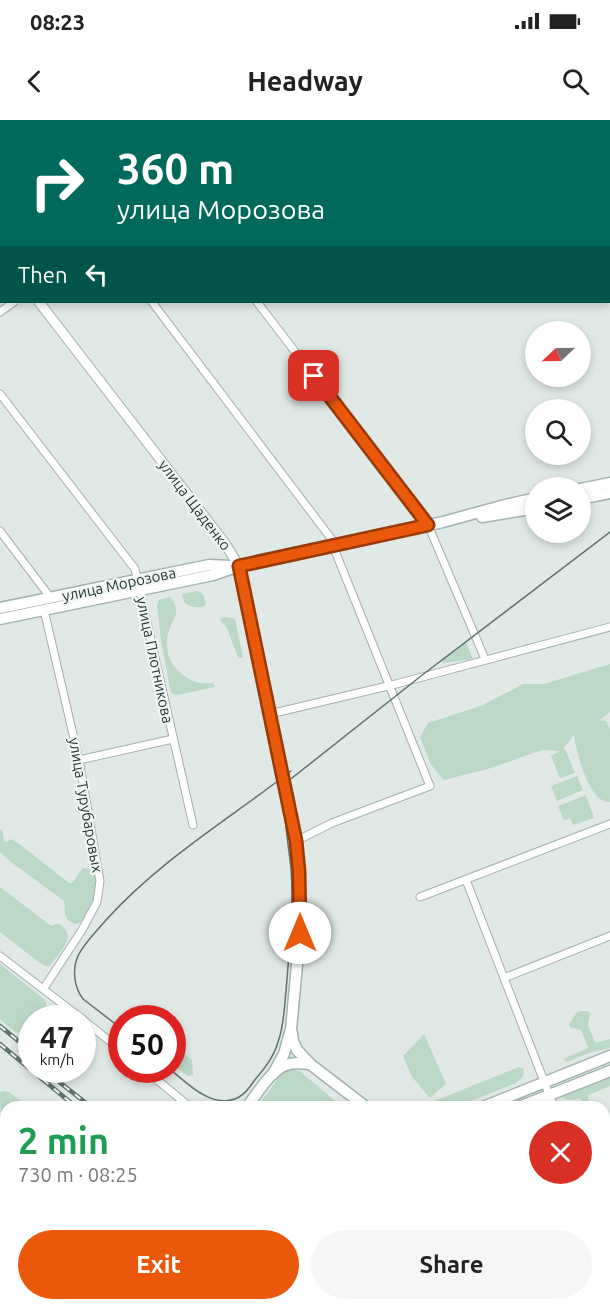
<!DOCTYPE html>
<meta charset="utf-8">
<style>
:root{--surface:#fff;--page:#f6f6f6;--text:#222;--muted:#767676;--accent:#ea580c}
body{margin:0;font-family:Ubuntu,sans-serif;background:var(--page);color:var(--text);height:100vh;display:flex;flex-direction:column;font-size:22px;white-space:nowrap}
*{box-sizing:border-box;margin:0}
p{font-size:20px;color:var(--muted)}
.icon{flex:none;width:33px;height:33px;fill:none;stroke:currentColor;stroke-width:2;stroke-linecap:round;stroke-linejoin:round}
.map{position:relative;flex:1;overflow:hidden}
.panel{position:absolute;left:0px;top:981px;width:610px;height:210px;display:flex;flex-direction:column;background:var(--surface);border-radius:18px 18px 0 0;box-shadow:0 3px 9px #0003}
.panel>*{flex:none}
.hud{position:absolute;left:0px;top:0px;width:610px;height:183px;box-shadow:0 3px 9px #0003;background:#00695c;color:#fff;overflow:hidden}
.needle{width:39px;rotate:248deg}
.controls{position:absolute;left:525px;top:201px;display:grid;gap:12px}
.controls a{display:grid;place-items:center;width:66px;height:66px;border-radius:50%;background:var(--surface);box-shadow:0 3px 9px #0003;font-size:30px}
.speed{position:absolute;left:18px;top:885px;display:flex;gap:12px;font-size:30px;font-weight:700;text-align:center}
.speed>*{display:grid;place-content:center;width:78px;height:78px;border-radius:50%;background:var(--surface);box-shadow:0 3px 9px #0003;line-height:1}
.speed small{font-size:15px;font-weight:400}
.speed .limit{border:9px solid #d22;background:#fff;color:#111}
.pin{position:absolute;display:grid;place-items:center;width:51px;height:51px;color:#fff;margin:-26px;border-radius:12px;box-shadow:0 3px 9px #0006}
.me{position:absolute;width:66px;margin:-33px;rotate:0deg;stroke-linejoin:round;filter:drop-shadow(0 0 4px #0008)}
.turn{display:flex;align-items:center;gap:21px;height:126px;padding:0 18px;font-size:27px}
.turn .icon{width:78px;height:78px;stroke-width:2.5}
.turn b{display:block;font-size:42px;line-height:51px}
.then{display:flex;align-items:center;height:57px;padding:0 18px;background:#0003;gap:12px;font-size:22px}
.round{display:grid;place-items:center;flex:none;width:63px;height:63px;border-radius:32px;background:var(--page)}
.overview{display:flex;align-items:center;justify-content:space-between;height:102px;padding:0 18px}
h1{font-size:36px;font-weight:700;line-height:45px;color:#1e9e55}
.primary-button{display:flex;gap:12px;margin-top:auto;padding:12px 18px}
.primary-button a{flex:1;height:69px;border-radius:36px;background:var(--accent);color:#fff;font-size:24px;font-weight:700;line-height:69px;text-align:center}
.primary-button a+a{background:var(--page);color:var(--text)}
.status{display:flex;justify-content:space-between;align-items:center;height:42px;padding:0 30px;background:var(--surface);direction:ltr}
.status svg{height:16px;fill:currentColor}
header{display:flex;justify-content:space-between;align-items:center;height:78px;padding:0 18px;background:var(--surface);font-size:27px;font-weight:700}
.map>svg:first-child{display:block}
</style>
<div class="status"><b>08:23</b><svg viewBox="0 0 49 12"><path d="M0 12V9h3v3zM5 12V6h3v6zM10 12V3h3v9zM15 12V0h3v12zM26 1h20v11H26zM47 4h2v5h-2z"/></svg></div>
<header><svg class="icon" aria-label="back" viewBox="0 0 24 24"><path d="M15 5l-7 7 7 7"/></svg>Headway<svg class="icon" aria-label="search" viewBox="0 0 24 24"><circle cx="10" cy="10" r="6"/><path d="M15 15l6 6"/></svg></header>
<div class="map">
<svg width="610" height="1191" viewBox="0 0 610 1191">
<rect width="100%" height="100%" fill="#e0e9e6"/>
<g fill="#bbd8c6">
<path d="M197,471C204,473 205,478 206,485C199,489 189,487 184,482L182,474Z"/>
<path d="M170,477C174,481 177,488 176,494C175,499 171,503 170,507C163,527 168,546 186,557C195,563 203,564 213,563L215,567L177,575L171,573L161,521L157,485L159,480Z"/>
<polygon points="225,497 235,499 243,538 239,538 237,535 228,510 220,499"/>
<polygon points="466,521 473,539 443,543 441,539"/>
<path d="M610,544V592L600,600L606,601L610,609V682C589,684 576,631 574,615L563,629H565L575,653L560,658L551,636L560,631L542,630L491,648L444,660L431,645L420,617L428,603L483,585L523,564H544Z"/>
<polygon points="577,656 583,670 557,681 551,666"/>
<polygon points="586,675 594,698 573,705 570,699 564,700 558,686"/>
<path d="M0,709L3,712L4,721L7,722L11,719L18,723L69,763H72L83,748L92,749C104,767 93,788 80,803L76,804C62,800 66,793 64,781L11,742L0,732Z"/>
<path d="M0,767L51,806C57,803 59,803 64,808C66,811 68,813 68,817C68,824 54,841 49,846L47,847L40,843L0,812Z"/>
<path d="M0,844L45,880C49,888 42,893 37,898H32L31,905C18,920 12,910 0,899Z"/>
<polygon points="581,891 588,891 590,894 588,905 595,923 610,919 610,928 592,932 566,942 564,940 565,938 588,928 581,910 571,908 569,904 577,892"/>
<polygon points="424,914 446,964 430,978 412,957 403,936"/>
<polygon points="172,924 192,940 193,955 188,956 173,945"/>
<path d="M519,947L523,948C525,956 522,958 516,963L456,987H423L427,984Z"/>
<polygon points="293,949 301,952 342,987 257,987 283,952"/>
<path d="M610,955V966L588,975L590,987H586L583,981L579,978C573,980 566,981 561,976Z"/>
<path d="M5,971L9,972L29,987H6V1005C0,996 0,983 0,972Z"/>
<polygon points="0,1043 6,1048 6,1092 0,1087"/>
<polygon points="206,1185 237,1185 245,1191 201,1191"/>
<polygon points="239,1185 281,1185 289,1191 246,1191"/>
</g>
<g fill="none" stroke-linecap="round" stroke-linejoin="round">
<defs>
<g id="minor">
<polyline points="13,0 14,2"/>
<polyline points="118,0 119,2"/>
<polyline points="152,182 336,425"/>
<polyline points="257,182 428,405 485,539"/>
<polyline points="0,192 14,182"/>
<polyline points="0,274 135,449 193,705"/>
<polyline points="0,411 47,473 49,478"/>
<polyline points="270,594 396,564 610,507"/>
<polyline points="79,640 173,619"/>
<polyline points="296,721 332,703 430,666 333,426"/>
<polyline points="466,760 554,987"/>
<polyline points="420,777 610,704"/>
<polyline points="0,836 81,898"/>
<polyline points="504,858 610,816"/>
<polyline points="44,868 82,810 97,782 100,761 79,640 44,490"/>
<polyline points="82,899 122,931"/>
<polyline points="145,950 190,987"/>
<polyline points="604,1079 610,1076"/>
<polyline points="604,1113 610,1127"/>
</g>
<g id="tertiary">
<polyline points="0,130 2,132"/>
<polyline points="39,182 224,422 239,446"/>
</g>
<g id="secondary">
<polyline points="580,369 610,363"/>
<polyline points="580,379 610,373"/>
<polyline points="482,397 536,388"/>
<polyline points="239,446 283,657 296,721 299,752 300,813 291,909 284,934 273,954"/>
<polyline points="0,488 209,445 232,446"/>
<polyline points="0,499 213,455 239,446 443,402 505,385 536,378"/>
<polyline points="292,913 293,921 297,930 310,944 366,987"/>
<path d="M247,987C257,974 271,950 286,945C294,942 301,943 310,944"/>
<polyline points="483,987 610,936"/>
<polyline points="519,987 610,951"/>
<polyline points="434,1185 441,1191"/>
</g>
</defs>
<use href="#minor" stroke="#a3b0ad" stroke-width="9"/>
<use href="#tertiary" stroke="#a3b0ad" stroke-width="11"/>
<use href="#secondary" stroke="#a0b3af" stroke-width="13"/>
<use href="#minor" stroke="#fff" stroke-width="7"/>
<use href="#tertiary" stroke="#fff" stroke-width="9"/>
<use href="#secondary" stroke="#fff" stroke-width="10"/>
<g stroke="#5d7370" stroke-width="1.5">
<path d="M122,909L83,879C74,867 72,850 78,836C84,823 97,811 106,800C159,741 229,699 291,651"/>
<path d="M171,950C188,964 214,991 239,977C245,974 250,967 254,961C264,949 274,937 278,922C284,906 284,888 286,872C289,831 294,789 291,748C289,728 280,679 287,662L421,556L610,412"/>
</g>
<defs>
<g id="rail">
<polyline points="275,0 277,2"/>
<polyline points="0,906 32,932"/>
<polyline points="0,924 76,987"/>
<polyline points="53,957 91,987"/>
<polyline points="321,1185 328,1191"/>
<polyline points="347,1185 355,1191"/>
</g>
</defs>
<use href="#rail" stroke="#5d7370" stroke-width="4.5"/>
<use href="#rail" stroke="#f0f6f4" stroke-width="2" stroke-dasharray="7" stroke-linecap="butt"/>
</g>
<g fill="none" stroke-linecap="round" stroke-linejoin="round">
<defs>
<polyline id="route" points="300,813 299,752 296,721 239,446 428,405 314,256"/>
</defs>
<use href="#route" stroke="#983908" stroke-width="15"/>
<use href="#route" stroke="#ea580c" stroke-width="10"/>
</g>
<g text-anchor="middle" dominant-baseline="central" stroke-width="4.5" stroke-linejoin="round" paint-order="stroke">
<g font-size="15" fill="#223734" stroke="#f0f6f4">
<text transform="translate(195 385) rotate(53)">улица Щаденко</text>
<text transform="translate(119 464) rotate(-12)">улица Морозова</text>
<text transform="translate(155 540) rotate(78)">улица Плотникова</text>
<text transform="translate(86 685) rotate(80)">улица Турубаровых</text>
</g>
</g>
</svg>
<div class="controls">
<a><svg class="needle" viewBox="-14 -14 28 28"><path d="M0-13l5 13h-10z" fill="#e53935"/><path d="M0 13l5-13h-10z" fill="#767676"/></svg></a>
<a><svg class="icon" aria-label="search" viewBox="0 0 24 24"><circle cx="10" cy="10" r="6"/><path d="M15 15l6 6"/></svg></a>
<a><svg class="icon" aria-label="layers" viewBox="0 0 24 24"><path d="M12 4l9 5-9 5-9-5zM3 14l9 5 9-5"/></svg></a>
</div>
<div class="speed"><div>47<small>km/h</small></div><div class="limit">50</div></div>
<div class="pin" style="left:314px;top:256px;background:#d93025"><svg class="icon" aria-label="arrive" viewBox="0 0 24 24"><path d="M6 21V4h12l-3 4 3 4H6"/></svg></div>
<svg class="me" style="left:300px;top:813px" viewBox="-20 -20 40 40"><circle r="19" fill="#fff"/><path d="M0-13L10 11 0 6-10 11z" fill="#ea580c"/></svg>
<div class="hud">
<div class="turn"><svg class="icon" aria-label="right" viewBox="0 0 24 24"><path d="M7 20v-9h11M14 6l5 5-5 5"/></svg><div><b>360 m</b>улица Морозова</div></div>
<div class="then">Then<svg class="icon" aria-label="left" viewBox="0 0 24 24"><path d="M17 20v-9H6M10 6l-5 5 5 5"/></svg></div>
</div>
<section class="panel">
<div class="overview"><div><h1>2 min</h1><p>730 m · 08:25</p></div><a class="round" style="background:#d93025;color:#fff"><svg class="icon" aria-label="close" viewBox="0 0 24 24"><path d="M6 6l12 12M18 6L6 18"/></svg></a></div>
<div class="primary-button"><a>Exit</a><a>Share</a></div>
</section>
</div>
